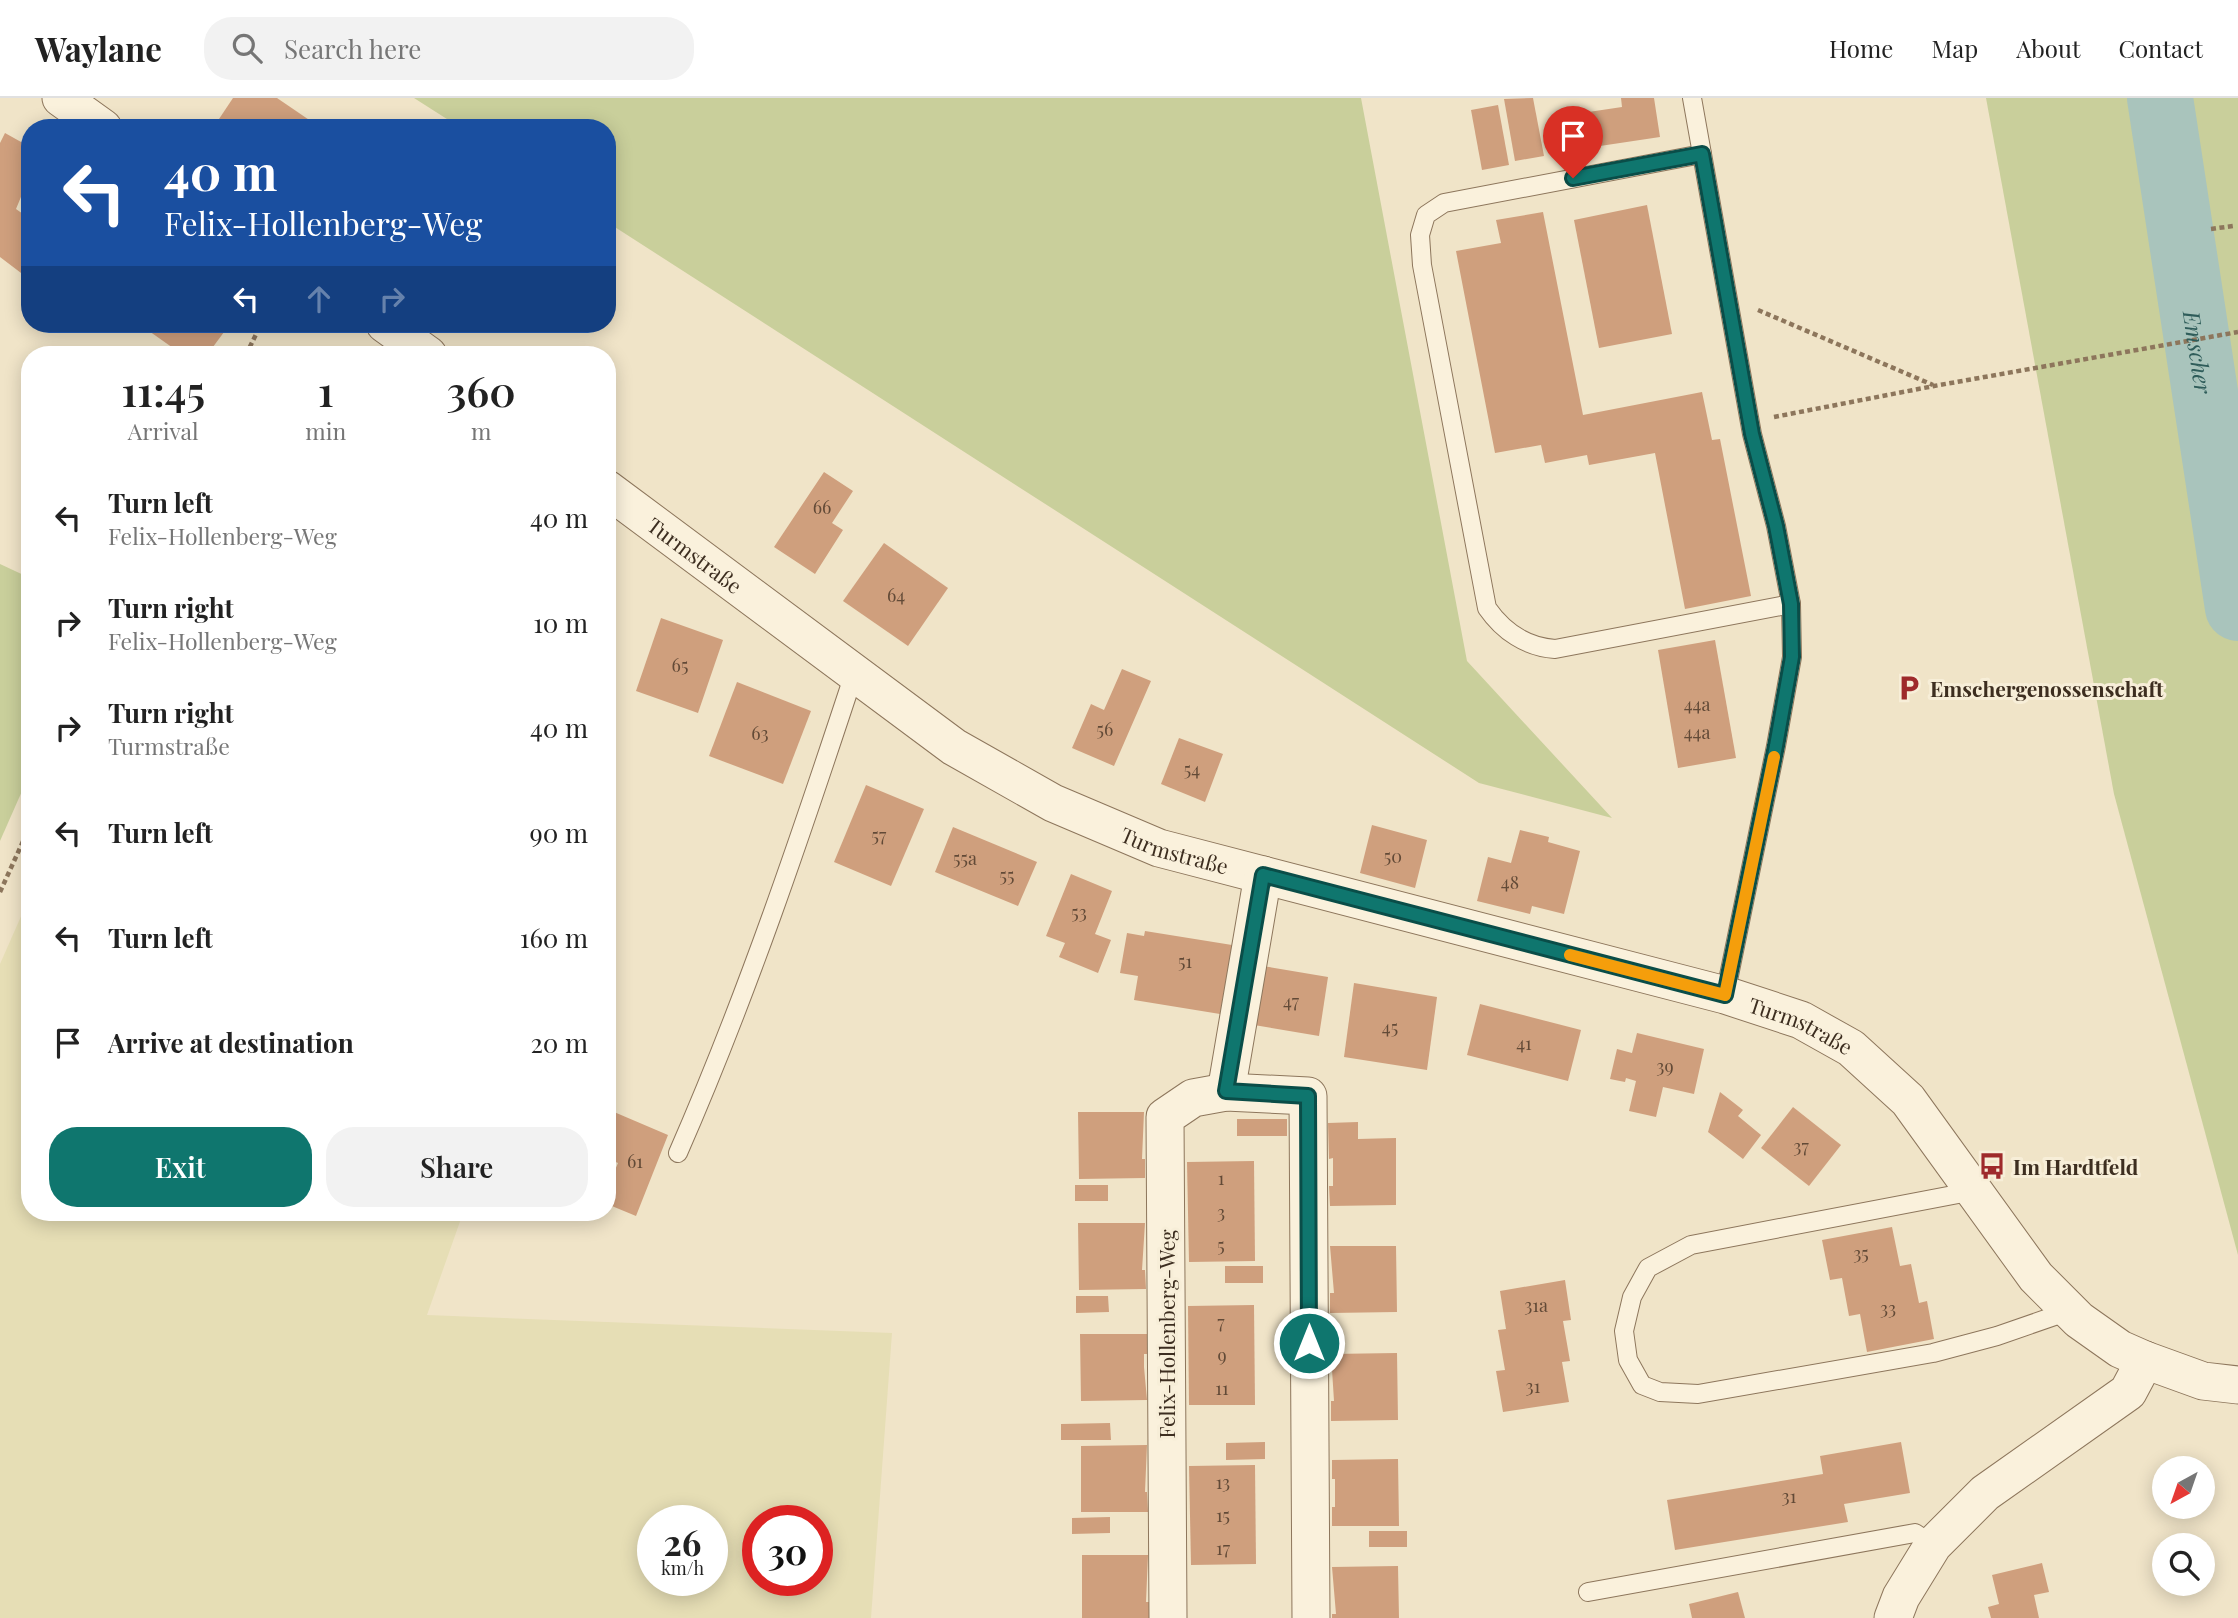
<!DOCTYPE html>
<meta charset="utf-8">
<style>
:root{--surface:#fff;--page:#f2f2f2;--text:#222;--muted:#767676;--line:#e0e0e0;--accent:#0f766e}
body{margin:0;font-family:"Playfair Display",serif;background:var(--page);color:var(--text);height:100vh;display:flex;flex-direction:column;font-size:26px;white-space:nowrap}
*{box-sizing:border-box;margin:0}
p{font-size:23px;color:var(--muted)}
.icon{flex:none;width:38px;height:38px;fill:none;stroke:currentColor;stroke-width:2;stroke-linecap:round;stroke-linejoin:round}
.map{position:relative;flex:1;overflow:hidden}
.details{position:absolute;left:21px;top:248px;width:595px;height:875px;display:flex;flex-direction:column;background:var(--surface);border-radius:28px;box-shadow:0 4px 18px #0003}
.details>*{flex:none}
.hud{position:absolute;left:21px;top:21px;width:595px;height:214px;border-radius:28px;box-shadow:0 4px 18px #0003;background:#1a4fa0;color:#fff;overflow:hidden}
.needle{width:46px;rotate:220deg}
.buttons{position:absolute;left:2152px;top:1358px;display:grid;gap:14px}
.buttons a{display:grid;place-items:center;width:63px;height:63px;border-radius:50%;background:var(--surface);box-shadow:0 4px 18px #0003;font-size:35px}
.speed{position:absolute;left:637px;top:1407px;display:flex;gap:14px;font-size:35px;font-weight:700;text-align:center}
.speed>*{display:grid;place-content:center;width:91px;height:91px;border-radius:50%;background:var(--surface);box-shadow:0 4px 18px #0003;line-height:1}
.speed small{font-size:18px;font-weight:400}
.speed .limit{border:10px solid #d22;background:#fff;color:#111}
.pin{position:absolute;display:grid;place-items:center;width:60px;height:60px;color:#fff;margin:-72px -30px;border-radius:50% 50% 50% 0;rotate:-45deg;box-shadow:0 0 7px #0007}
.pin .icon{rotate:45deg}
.me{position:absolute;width:77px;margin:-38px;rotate:0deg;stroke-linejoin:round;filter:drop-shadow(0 0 5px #0008)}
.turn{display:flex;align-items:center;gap:24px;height:147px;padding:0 28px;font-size:32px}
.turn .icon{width:91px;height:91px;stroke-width:2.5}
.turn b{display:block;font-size:49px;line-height:60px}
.lanes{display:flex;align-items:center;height:66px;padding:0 28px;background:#0003;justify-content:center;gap:35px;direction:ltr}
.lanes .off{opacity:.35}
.eta{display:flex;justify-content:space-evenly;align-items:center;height:119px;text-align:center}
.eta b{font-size:42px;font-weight:600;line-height:49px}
.cta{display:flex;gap:14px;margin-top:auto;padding:14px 28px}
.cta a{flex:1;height:80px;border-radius:28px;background:var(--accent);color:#fff;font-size:28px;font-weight:600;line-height:80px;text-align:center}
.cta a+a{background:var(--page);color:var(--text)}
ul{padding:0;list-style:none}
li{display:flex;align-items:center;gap:21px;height:105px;padding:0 28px}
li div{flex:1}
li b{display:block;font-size:26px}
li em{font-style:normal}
header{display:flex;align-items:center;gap:42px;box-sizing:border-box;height:98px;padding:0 35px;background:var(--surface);border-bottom:2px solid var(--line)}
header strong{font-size:33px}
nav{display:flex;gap:38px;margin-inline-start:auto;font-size:24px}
.search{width:490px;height:63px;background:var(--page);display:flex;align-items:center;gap:18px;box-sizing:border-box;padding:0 24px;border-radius:28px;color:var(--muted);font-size:26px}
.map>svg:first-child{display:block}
</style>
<header>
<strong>Waylane</strong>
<div class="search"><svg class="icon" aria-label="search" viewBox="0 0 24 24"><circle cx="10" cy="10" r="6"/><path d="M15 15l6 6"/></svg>Search here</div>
<nav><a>Home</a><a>Map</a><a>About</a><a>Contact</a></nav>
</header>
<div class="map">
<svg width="2238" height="1520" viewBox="0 0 2238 1520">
<rect width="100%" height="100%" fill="#f0e4c8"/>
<path fill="#e6deb5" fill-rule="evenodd" d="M30,798V1115H463L427,1217L892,1235L871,1520H0V866ZM653,1423H712V1482H653ZM758,1423H817V1482H758Z"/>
<g fill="#c9cf9b">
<polygon points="414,0 1361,0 1467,563 1612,720 1479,685 607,124 607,30 461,30"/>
<polygon points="1986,0 2238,0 2238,1157 2114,696"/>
<polygon points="0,466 30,480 30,675 0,743"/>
</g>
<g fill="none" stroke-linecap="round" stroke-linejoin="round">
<polyline stroke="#a9c4bc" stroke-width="38" points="2161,7 2168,0"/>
<path stroke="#a9c4bc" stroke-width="66" id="s1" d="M2160,0L2238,510"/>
</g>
<g fill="#cf9f7d">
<polygon points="233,0 277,0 321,30 219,30 215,27"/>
<polygon points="1533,0 1544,58 1515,63 1504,1"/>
<polygon points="1621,0 1654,0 1660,39 1560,54 1555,19 1622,9"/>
<polygon points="1498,7 1509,67 1482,72 1471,12"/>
<polygon points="5,35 30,49 30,77 16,111 30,121 30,171 25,178 0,159 0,45"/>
<polygon points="1647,107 1672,236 1599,250 1574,122"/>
<polygon points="1543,114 1583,317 1702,294 1712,342 1720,341 1751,498 1685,511 1655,355 1589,367 1587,357 1545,365 1541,347 1495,355 1456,153 1501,145 1496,122"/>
<polygon points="139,226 230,226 207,257 183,257"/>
<polygon points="314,250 323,257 309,257"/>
<polygon points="824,374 853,393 832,425 843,432 815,476 774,449"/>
<polygon points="884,445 948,490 908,548 843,503"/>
<polygon points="661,520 723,542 698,615 636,593"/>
<polygon points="1715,542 1736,660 1678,670 1658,552"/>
<polygon points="1122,571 1151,583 1114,668 1072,650 1091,606 1104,612"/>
<polygon points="737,584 811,613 783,686 709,658"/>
<polygon points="1179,640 1223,656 1205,704 1161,686"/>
<polygon points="866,687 924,711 891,788 834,764"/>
<polygon points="1372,727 1427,742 1415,790 1360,775"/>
<polygon points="953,729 1037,764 1018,808 935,774"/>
<polygon points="1520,732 1549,739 1548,744 1580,753 1564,816 1532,808 1530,816 1477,803 1488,759 1511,765"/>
<polygon points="1071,776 1112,793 1095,836 1111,842 1098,875 1059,859 1065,845 1046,838"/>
<polygon points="1145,833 1232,847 1220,916 1134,902 1138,878 1120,875 1127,835 1144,838"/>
<polygon points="1263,868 1328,879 1319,938 1254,927"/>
<polygon points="1354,885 1437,899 1427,972 1344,959"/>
<polygon points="1480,906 1581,932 1568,983 1467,957"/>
<polygon points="1637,935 1704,951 1694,996 1663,989 1656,1019 1629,1013 1636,983 1626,980 1625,984 1610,981 1617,951 1632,955"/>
<polygon points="1720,994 1743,1012 1738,1018 1761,1037 1743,1061 1708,1034"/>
<polygon points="1793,1009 1841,1047 1809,1088 1761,1050"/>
<polygon points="607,1011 668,1037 636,1118 607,1106 607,1091 618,1065 607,1060"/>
<polygon points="1078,1014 1144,1014 1142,1061 1145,1061 1145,1080 1079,1081"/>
<rect x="1237" y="1021" width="50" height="17"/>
<polygon points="1358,1024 1358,1041 1396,1040 1396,1107 1330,1108 1329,1088 1333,1088 1333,1060 1329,1061 1328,1025"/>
<polygon points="1254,1063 1255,1163 1189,1164 1187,1064"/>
<rect x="1075" y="1087" width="33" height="16"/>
<polygon points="1078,1125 1145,1125 1142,1172 1145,1172 1146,1191 1079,1192"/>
<polygon points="1892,1129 1900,1168 1911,1166 1919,1205 1927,1203 1934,1241 1867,1254 1860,1216 1849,1218 1842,1180 1830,1182 1822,1142"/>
<polygon points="1330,1148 1396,1148 1397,1214 1330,1215 1330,1195 1334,1195"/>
<rect x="1225" y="1168" width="38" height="17"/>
<polygon points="1565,1182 1571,1222 1563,1223 1570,1263 1562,1264 1569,1304 1503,1314 1496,1273 1505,1272 1498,1232 1506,1231 1500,1193"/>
<polygon points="1076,1198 1108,1198 1109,1214 1076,1215"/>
<polygon points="1254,1207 1255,1307 1189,1307 1188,1208"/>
<polygon points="1080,1236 1147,1236 1147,1256 1144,1256 1144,1269 1147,1302 1081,1303"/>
<polygon points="1397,1255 1398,1322 1331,1323 1331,1303 1334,1303 1331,1256"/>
<polygon points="1110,1325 1111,1342 1061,1342 1061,1326"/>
<polygon points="1265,1344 1265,1361 1226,1362 1226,1345"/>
<polygon points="1901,1344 1910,1395 1844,1406 1848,1424 1675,1452 1667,1402 1823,1376 1820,1358"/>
<polygon points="1147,1347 1145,1394 1147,1394 1148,1414 1081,1414 1081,1348"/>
<polygon points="1398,1361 1399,1428 1332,1428 1332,1409 1335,1409 1335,1381 1332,1381 1332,1362"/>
<polygon points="1255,1367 1256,1466 1191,1467 1189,1368"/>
<polygon points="1110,1419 1110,1435 1072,1436 1072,1420"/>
<rect x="1369" y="1433" width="38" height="16"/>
<polygon points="1082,1457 1148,1457 1146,1504 1149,1504 1149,1520 1082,1520"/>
<polygon points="2042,1465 2049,1494 2034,1497 2039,1520 1991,1520 1988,1509 1999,1506 1992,1477"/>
<polygon points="1398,1468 1399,1520 1332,1520 1332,1516 1336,1516 1332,1469"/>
<polygon points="1738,1494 1745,1520 1692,1520 1689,1506"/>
</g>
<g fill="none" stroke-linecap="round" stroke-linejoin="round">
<defs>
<g id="service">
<polyline points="1692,0 1752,336 1776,428 1791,506 1792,559 1776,648 1725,897"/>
<path d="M1702,56L1444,105L1426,117L1420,137L1422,167L1487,510C1503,533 1526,549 1555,551L1791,506"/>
<path d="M678,1055C746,900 801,737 854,576"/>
<polyline points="1974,1093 1691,1147 1648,1170 1632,1199 1624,1233 1628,1262 1642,1287 1660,1294 1698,1296 1933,1255 1997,1238 2069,1213"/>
<polyline points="1588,1494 1915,1435 1933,1447"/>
</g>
<g id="minor">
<polyline points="61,0 103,30"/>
<polyline points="385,226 428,257"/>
<path id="s2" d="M607,391L954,649L1053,705L1159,750L1725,897L1801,922L1851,950L1908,1002L2036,1179L2079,1222L2120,1251L2145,1262L2203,1283L2238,1287"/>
<polyline points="1226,994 1263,777"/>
<polyline points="1168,1520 1165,1019 1193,1000 1226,994 1308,998 1311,1520"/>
<polyline points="1893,1520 1901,1499 1933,1447 1985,1395 2128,1294 2145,1262"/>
</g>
</defs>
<use href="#service" stroke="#8d765c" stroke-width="20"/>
<use href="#minor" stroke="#8d765c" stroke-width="39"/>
<g stroke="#8d765c" stroke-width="4.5" stroke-dasharray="5 3.5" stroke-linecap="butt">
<polyline points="2211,131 2233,128"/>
<polyline points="1758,212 1933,287"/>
<polyline points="246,257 261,226"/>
<polyline points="1774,319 1934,288 2238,234"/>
<polyline points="0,794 30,728"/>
</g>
<use href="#service" stroke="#faf1dc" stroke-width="18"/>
<use href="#minor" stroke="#faf1dc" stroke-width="37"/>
</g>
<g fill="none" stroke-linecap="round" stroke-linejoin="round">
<defs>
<polyline id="route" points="1309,1245 1308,998 1226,993 1263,777 1725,897 1776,648 1792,559 1791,506 1776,428 1752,336 1702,56 1573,80"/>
</defs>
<use href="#route" stroke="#0a4d48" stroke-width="18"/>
<use href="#route" stroke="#0f766e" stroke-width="12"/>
<polyline stroke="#f59e0b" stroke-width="12" points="1570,857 1725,897 1774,659"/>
</g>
<defs>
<symbol id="parking-bare" viewBox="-9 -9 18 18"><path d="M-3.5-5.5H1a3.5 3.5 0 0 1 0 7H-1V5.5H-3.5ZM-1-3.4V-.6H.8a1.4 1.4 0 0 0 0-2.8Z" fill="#9e2a2b" stroke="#f7eed8" stroke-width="2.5" paint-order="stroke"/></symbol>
<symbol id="bus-bare" viewBox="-9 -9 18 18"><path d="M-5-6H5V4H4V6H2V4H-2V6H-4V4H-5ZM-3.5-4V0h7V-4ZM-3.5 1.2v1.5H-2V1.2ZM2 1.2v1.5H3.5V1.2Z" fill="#9e2a2b" stroke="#f7eed8" stroke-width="2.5" paint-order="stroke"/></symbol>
</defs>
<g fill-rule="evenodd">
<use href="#parking-bare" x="1890" y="571" width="38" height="38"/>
<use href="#bus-bare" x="1973" y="1049" width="38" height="38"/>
</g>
<g text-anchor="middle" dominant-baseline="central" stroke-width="6" stroke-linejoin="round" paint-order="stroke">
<g font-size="18" fill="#624a37">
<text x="822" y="409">66</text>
<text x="896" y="497">64</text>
<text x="680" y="567">65</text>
<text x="1697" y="606">44a</text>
<text x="1105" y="631">56</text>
<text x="1697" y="634">44a</text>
<text x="760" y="635">63</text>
<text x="1192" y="671">54</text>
<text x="879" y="737">57</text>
<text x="1393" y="758">50</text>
<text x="965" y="760">55a</text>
<text x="1007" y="777">55</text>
<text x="1510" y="784">48</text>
<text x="1079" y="814">53</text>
<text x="1185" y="863">51</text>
<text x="1291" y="903">47</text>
<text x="1390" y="929">45</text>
<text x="1524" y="945">41</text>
<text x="1665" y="968">39</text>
<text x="1801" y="1048">37</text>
<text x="635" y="1063">61</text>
<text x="1221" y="1080">1</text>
<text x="1221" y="1114">3</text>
<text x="1221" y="1147">5</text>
<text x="1861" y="1155">35</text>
<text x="1536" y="1207">31a</text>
<text x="1888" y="1210">33</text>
<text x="1221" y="1224">7</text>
<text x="1222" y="1257">9</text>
<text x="1533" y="1288">31</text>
<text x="1222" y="1290">11</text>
<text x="1223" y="1384">13</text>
<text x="1789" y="1398">31</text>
<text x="1223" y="1417">15</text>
<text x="1223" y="1450">17</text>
</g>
<g font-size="21" fill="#3d2e20" stroke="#f7eed8">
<text stroke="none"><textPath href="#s2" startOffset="110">Turmstraße</textPath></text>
<text stroke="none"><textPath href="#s2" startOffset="677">Turmstraße</textPath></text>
<text stroke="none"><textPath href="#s2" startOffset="1328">Turmstraße</textPath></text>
<text transform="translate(1166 1236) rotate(-90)">Felix-Hollenberg-Weg</text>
</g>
<g font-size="21" font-weight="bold" fill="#3d2e20" stroke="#f7eed8" text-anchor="start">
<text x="1930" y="590">Emschergenossenschaft</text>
<text x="2013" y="1068">Im Hardtfeld</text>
</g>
<g font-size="23" font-style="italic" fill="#2f5d5a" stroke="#f7eed8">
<text stroke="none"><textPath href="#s1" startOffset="257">Emscher</textPath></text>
</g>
</g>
</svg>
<div class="buttons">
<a><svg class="needle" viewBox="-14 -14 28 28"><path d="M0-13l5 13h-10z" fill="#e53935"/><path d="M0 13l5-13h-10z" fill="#767676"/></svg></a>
<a><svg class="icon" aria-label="search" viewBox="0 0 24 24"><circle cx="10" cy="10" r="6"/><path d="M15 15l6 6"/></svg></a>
</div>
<div class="speed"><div>26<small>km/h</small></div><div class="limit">30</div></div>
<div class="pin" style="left:1573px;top:80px;background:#d93025"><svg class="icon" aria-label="arrive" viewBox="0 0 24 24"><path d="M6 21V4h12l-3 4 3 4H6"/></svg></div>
<svg class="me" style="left:1309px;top:1245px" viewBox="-20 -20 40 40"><circle r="17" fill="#0f766e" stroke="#fff" stroke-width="3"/><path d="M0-11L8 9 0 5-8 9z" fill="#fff"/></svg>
<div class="hud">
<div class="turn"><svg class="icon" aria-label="left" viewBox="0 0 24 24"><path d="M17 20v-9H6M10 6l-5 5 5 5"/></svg><div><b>40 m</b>Felix-Hollenberg-Weg</div></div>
<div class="lanes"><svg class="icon" aria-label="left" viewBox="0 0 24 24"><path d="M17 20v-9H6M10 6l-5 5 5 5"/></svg><svg class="icon off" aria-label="ahead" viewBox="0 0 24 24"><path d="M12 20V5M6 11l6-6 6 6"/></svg><svg class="icon off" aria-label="right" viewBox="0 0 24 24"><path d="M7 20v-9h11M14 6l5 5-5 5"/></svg></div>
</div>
<section class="details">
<div class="eta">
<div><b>11:45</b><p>Arrival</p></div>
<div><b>1</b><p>min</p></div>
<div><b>360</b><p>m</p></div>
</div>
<ul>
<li><svg class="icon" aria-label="left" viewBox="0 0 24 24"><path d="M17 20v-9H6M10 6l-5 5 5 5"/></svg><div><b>Turn left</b><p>Felix-Hollenberg-Weg</p></div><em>40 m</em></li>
<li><svg class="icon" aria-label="right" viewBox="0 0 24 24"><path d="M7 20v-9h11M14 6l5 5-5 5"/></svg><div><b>Turn right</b><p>Felix-Hollenberg-Weg</p></div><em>10 m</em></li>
<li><svg class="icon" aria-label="right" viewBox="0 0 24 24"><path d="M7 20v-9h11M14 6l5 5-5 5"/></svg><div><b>Turn right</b><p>Turmstraße</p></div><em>40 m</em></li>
<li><svg class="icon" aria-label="left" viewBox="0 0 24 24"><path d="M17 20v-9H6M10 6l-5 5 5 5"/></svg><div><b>Turn left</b></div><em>90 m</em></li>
<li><svg class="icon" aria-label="left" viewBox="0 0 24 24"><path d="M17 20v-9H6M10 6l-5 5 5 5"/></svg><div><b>Turn left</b></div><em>160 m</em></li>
<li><svg class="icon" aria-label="arrive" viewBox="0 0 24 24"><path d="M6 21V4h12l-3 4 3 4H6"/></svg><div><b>Arrive at destination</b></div><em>20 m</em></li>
</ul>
<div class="cta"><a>Exit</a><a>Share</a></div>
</section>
</div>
